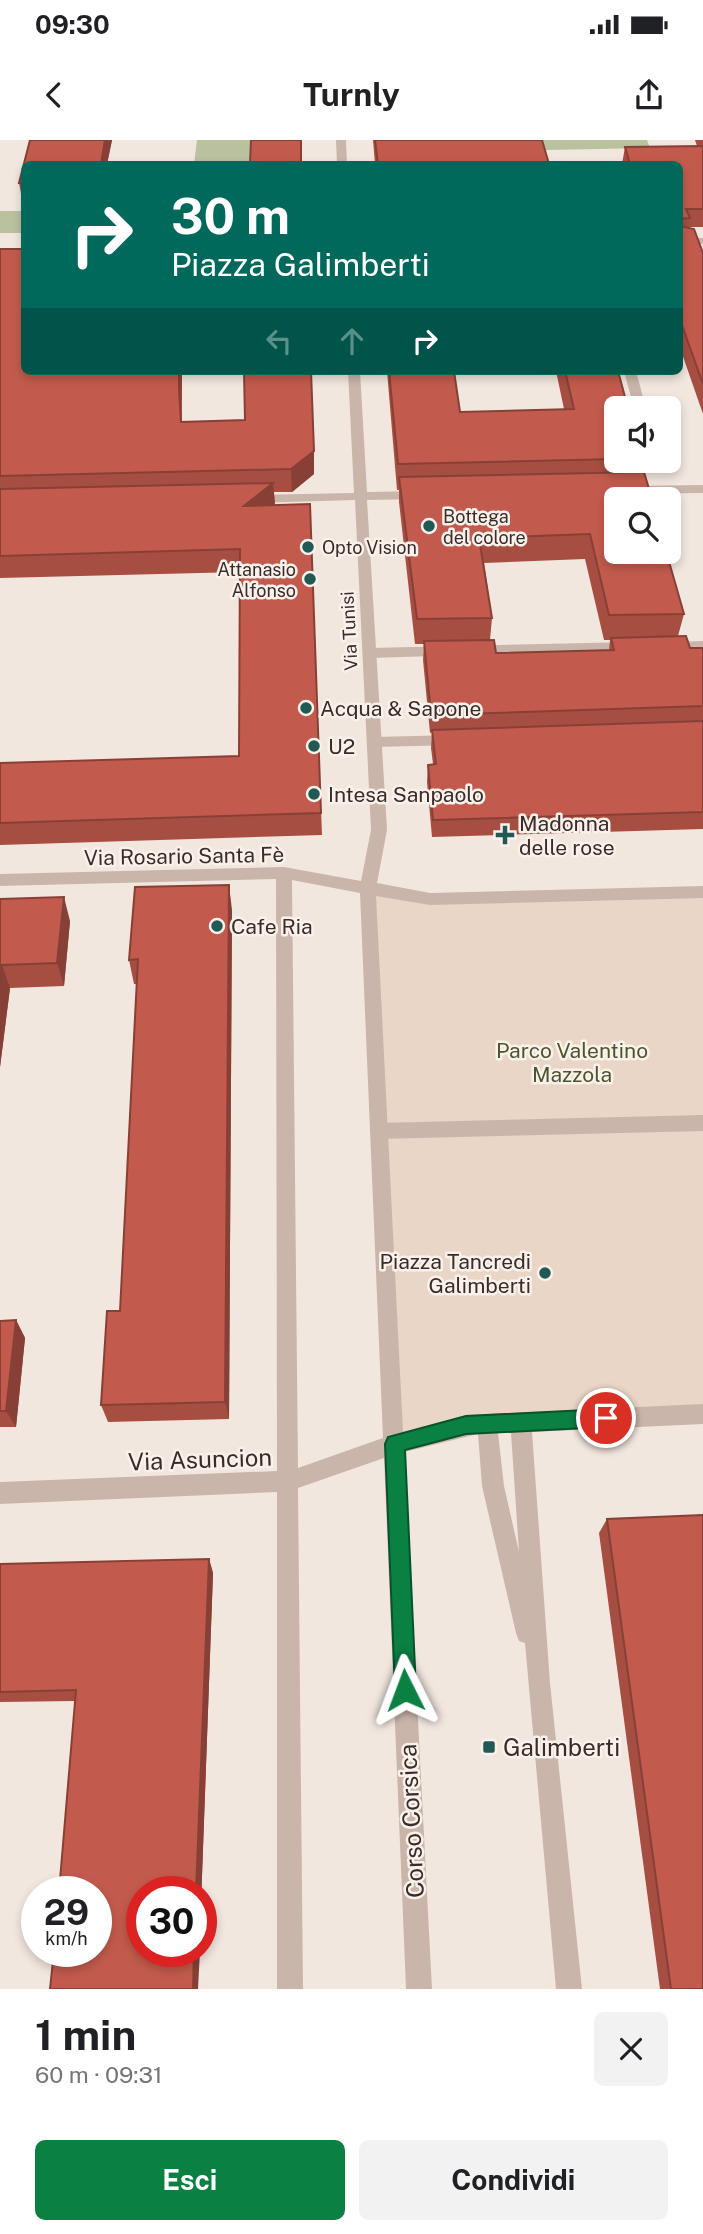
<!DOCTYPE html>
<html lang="it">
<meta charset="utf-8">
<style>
:root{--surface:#fff;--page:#f2f2f2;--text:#202124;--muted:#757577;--accent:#0b8043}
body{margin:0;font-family:"Public Sans",sans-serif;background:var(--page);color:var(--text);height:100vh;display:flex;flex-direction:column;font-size:26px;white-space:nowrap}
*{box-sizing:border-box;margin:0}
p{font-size:23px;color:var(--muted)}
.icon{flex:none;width:38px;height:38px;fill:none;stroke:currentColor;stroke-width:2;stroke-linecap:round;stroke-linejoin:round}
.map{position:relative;height:1849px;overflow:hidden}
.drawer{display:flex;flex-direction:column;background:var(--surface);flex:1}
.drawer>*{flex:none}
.hud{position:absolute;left:21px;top:21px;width:662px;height:214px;border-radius:10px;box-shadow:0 4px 10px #0003;background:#00695c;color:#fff;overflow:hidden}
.buttons{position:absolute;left:604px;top:256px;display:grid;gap:14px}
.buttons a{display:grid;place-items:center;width:77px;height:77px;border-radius:10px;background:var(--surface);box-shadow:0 4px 10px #0003;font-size:35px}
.speed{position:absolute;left:21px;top:1736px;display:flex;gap:14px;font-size:35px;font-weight:700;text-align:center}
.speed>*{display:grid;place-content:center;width:91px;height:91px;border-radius:50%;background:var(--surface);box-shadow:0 4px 10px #0003;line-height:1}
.speed small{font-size:18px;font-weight:400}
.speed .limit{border:10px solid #d22;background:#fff;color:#111}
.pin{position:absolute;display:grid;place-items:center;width:60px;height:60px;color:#fff;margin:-30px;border:4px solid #fff;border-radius:50%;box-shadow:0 2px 7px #0007}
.me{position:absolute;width:77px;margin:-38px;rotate:357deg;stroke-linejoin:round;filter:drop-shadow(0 0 5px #0008)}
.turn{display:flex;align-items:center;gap:24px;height:147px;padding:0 35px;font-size:32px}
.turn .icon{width:91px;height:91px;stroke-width:2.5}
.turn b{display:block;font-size:49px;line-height:60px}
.lanes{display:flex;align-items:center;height:66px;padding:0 35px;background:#0003;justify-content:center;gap:35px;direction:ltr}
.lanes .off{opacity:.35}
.round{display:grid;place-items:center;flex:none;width:74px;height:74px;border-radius:10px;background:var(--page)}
.summary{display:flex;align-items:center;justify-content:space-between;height:119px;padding:0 35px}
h1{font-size:42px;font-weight:700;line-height:52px}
.cta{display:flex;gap:14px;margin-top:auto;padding:14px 35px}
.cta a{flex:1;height:80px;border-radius:10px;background:var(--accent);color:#fff;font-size:28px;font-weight:700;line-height:80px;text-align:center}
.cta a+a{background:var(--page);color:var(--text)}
.status{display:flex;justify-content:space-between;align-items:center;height:49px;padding:0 35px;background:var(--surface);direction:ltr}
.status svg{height:19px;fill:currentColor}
header{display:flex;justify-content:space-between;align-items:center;height:91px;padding:0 35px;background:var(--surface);font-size:32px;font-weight:700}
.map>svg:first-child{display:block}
</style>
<div class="status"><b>09:30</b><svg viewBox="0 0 49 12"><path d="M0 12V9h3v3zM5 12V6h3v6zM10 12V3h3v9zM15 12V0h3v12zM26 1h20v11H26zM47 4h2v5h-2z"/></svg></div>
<header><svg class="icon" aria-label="back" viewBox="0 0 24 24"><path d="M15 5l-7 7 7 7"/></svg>Turnly<svg class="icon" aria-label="share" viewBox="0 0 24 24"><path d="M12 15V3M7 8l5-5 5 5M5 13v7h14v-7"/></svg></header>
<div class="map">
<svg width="703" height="1849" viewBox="0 0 703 1849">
<rect width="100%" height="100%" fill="#f2e7df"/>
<g fill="#bac19f">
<polygon points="197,0 254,0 252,24 194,24"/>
<polygon points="489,0 647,0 650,8 491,11"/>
<rect x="0" y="71" width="24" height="22"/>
</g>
<polygon fill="#e9d6c7" points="368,748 430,759 703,751 703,1274 521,1282 395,1304"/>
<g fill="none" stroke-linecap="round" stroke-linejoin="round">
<g fill="#cab5ab" fill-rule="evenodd">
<polygon points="703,501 703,511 667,512 660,507 667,502"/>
<polygon points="632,502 637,504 637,510 370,518 363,513 370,508"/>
<polygon points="455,595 462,600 455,605 375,607 368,602 375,597"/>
</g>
<polygon fill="#cab5ab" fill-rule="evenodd" points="703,975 703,991 379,999 373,996 370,991 373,986 379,983"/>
<g fill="#cab5ab" fill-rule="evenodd">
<polygon points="336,0 346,0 347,24 337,24"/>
<rect x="679" y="98" width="24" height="6"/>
<path d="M348,231H360L367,352L420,351L426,355L420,359L367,360L387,690L377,743L430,753L703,746V758L430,765L376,756L403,1292L466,1275L703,1264V1284L532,1292L550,1543L582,1849H556L525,1503L519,1501L516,1493L482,1346L478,1294L404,1312L432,1849H406L384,1318L298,1348L303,1849H277V1352L0,1364V1342L277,1331L276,739L0,746V734L284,727L361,741L371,690L355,360L252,363L246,359L252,355L354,353ZM292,740L360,753L383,1298L298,1328ZM498,1293H511L519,1412L504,1346Z"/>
<polygon points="624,231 636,231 646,268 634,268"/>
<polygon points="703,345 703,353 626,354 620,350 626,346"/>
</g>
</g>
<g fill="#a74e42" fill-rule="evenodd">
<polygon points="30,0 112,0 107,24 24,24 24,64 23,64 19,43"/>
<polygon points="373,0 542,0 549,24 375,24"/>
<polygon points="695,0 703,0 703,87 688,87 688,88 703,113 703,274 679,205 679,24 622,24 625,7 697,6"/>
<polygon points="0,109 24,231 182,231 182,282 314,334 292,352 274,352 275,365 310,364 322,695 0,705 0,623 239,616 240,432 0,438"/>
<path d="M387,231H454L460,272L564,269L556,231H618L616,268V320H640L638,332L684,474L678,496L690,508H703V689L432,697L427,642L428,625L433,624L431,608L432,592L430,593L423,520L424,504H415L399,362V350H397ZM585,419L604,500H610L609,510L496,513L490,500L492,478L484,423Z"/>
<polygon points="0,759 70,781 64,846 10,848 0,927"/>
<polygon points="232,770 229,1279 108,1282 101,1265 120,1171 137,844 134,844 129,820"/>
<polygon points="16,1180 25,1198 16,1287 0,1287 0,1181"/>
<polygon points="607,1379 703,1849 660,1849 599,1393"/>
<polygon points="209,1419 213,1433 201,1764 201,1752 75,1561 0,1562 0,1424"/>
</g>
<g fill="#884036">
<polygon points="105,0 112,0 107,24 101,24"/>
<polygon points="179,231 182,231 181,272 184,304 179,250"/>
<polygon points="314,311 314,334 292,352 291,329"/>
<polygon points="273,343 275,365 244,366"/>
<polygon points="229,745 232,770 229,1279 225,1262"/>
<polygon points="64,757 70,781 64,846 57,823"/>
<polygon points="2,825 10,848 0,927 0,842"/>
<polygon points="16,1180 25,1198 16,1287 6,1271"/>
<polygon points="209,1419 213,1433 201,1764 201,1752 196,1752"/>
<polygon points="194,1811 200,1811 198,1849 193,1849"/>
</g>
<g fill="#c25b4d" stroke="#884036" stroke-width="2">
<polygon points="30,0 105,0 101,24 24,24 24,43 19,43"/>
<polygon points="251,0 301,0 301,24 250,24"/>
<polygon points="375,0 542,0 549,24 378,24"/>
<polygon points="703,6 703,69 686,69 690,78 680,79 680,86 694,89 703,113 703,244 679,177 679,24 630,24 625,7"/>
<polygon points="0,109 24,109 24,231 179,231 179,250 181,282 245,280 244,231 311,231 314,311 291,329 0,336"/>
<polygon points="389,231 454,231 460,272 574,269 565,231 618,231 628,268 616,268 616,319 398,324"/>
<polygon points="644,332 652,359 616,359 616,411 666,411 684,474 609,475 590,394 479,398 492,478 417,479 399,337"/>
<polygon points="273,343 244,366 310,364 321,673 0,683 0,623 239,616 240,409 0,416 0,349"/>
<polygon points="686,496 690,508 703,508 703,566 431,575 424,501 494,500 496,513 614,510 611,498"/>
<polygon points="703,581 703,672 433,680 428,625 436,624 432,590"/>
<polygon points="229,745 225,1262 101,1265 107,1171 120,1171 138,819 129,820 135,747"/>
<polygon points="64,757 57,823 2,825 0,842 0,759"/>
<polygon points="16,1180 6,1271 0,1271 0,1181"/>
<polygon points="703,1375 703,1849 671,1849 607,1379"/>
<polygon points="209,1419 196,1752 142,1752 142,1811 194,1811 193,1849 50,1849 54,1811 96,1811 96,1752 59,1752 76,1550 0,1552 0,1424"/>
</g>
<polygon fill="#0b8043" stroke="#07532c" stroke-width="2" points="606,1269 612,1272 615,1278 612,1285 606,1287 466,1294 405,1310 416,1550 413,1557 405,1560 398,1557 395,1550 385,1304 388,1297 466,1276"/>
<g fill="#215955" stroke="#faf1eb" stroke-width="2.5">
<circle cx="429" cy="386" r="7"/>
<circle cx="308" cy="407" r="7"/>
<circle cx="310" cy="439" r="7"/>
<circle cx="306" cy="568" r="7"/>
<circle cx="314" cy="606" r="7"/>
<circle cx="314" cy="654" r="7"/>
<path d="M501.5 684.5h7v7h7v7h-7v7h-7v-7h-7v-7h7z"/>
<circle cx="217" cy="786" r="7"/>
<circle cx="545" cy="1133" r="7"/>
<rect x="482" y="1600" width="14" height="14" rx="3.5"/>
</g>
<g text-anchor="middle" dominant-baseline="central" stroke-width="5" stroke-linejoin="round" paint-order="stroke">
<g font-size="18" fill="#382d2a" stroke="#faf1eb" text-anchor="start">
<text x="443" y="376">Bottega<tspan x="443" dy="21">del colore</tspan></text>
<text x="322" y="407">Opto Vision</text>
<text x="296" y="429" text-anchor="end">Attanasio<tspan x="296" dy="21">Alfonso</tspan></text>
</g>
<g font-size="18" fill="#382d2a" stroke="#faf1eb">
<text transform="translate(349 491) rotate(-93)">Via Tunisi</text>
</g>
<g font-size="21" fill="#382d2a" stroke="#faf1eb" text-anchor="start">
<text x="320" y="568">Acqua &amp; Sapone</text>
<text x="328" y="606">U2</text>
<text x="328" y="654">Intesa Sanpaolo</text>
<text x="519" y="683">Madonna<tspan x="519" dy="24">delle rose</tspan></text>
<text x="231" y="786">Cafe Ria</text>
<text x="531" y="1121" text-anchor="end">Piazza Tancredi<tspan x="531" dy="24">Galimberti</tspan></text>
</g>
<g font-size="21" fill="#382d2a" stroke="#faf1eb">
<text transform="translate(184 716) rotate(-1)">Via Rosario Santa Fè</text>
</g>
<g font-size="21" fill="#4c562e" stroke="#faf1eb">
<text x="572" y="910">Parco Valentino<tspan x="572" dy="24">Mazzola</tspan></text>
</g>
<g font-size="24" fill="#382d2a" stroke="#faf1eb">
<text transform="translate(200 1319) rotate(-2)">Via Asuncion</text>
<text transform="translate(411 1681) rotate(-93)">Corso Corsica</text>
</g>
<g font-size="24" fill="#382d2a" stroke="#faf1eb" text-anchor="start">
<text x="503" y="1607">Galimberti</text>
</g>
</g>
</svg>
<div class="buttons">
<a><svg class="icon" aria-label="sound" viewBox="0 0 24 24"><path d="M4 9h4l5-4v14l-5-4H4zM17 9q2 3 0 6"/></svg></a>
<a><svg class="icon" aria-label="search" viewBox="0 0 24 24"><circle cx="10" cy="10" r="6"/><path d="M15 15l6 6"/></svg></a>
</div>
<div class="speed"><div>29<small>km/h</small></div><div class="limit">30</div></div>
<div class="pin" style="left:606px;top:1278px;background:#d93025"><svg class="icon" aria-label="arrive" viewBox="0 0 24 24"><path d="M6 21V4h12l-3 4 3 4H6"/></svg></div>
<svg class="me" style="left:405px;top:1550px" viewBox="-20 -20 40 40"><path d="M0-17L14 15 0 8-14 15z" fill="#0b8043" stroke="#fff" stroke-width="4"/></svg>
<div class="hud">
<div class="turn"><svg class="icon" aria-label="right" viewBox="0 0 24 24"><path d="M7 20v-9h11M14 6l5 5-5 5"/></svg><div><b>30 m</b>Piazza Galimberti</div></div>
<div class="lanes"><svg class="icon off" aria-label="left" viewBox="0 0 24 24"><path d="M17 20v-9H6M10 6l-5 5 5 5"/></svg><svg class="icon off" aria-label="ahead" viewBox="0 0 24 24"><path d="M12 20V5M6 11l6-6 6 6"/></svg><svg class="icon" aria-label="right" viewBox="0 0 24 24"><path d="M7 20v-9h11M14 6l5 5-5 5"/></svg></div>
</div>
</div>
<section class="drawer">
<div class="summary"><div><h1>1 min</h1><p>60 m · 09:31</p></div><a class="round"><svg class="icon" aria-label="close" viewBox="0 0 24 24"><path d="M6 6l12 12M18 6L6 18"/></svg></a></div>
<div class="cta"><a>Esci</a><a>Condividi</a></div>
</section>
